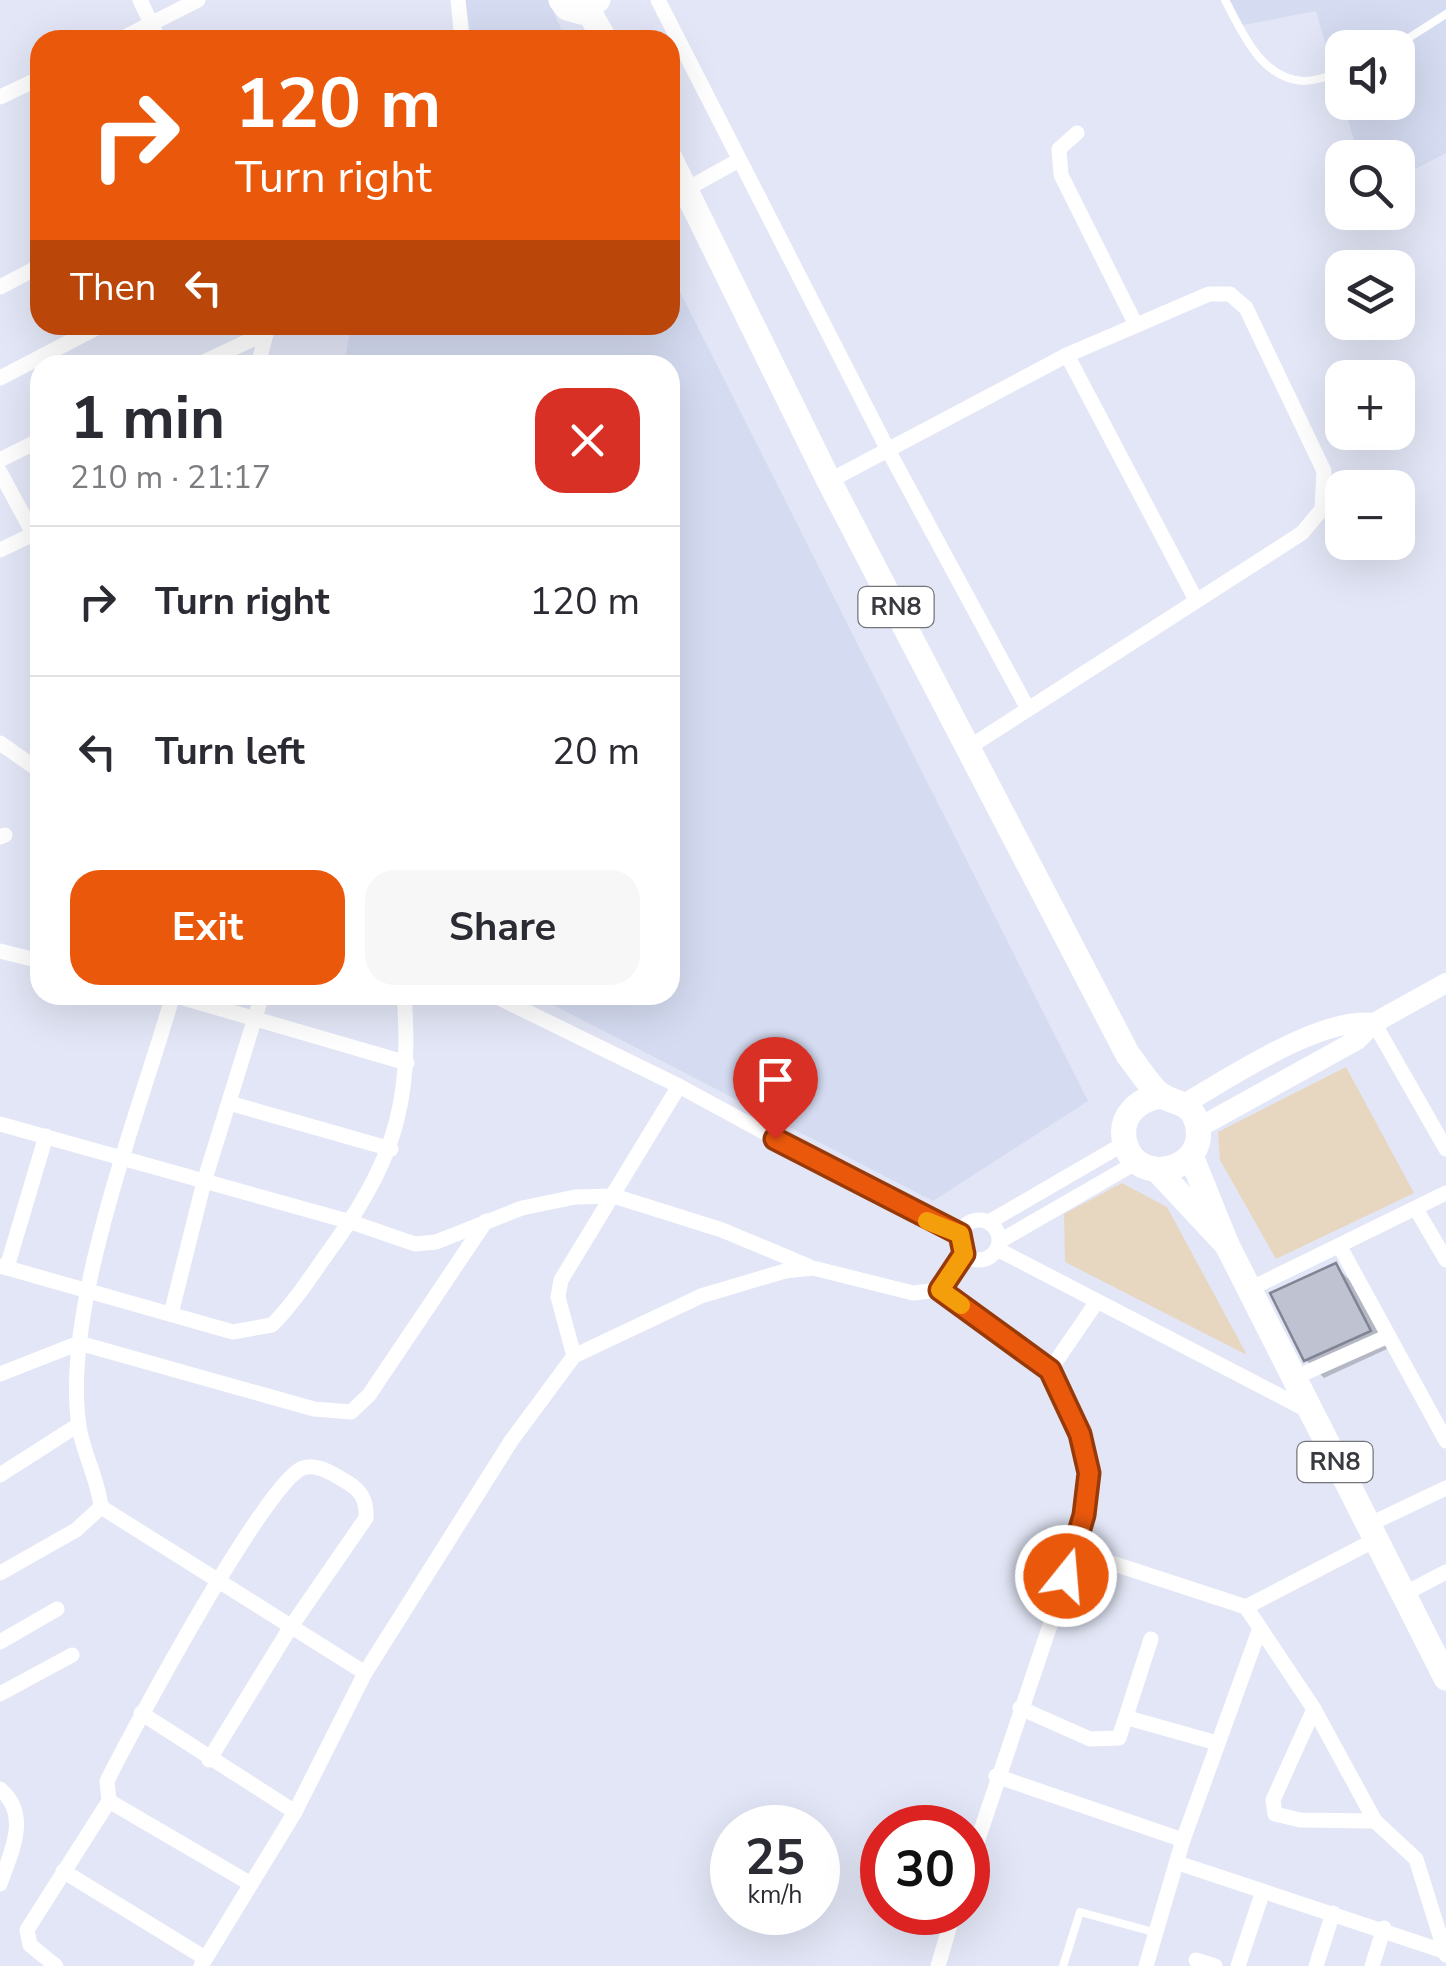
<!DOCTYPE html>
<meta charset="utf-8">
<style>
:root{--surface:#fff;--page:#f7f7f7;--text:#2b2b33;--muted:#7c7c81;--line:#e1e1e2;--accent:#ea580c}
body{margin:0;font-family:"Nunito Sans",sans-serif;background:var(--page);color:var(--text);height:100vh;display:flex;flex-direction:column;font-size:38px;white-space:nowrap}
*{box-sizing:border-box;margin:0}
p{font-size:32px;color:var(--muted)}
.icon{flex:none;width:55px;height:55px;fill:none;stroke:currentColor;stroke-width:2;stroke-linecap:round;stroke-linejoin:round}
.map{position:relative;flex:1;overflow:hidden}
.panel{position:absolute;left:30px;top:355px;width:650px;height:650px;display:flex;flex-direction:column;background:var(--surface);border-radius:30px;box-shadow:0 10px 40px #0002}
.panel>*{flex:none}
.hud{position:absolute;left:30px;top:30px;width:650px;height:305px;border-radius:30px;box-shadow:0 10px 40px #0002;background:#ea580c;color:#fff;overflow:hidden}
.buttons{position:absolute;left:1325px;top:30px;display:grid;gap:20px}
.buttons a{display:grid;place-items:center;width:90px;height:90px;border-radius:20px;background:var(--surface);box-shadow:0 10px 40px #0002;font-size:50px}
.speed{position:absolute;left:710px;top:1805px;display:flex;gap:20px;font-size:50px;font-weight:700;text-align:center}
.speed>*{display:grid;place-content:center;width:130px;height:130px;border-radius:50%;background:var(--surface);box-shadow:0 10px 40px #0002;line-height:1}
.speed small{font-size:25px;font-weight:400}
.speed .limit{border:15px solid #d22;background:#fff;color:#111}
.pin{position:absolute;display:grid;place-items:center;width:85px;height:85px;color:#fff;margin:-102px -42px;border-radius:50% 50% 50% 0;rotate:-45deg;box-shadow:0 0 10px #0007}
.pin .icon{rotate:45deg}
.me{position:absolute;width:110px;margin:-55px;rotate:17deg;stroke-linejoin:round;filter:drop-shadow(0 0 8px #0008)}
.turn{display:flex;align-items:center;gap:35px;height:210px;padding:0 40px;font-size:45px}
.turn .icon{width:130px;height:130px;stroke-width:2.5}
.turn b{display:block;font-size:70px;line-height:85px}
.then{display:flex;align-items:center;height:95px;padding:0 40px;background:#0003;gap:20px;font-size:38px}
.round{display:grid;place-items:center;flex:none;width:105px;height:105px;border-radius:30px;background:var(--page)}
.headline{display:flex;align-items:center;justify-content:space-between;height:170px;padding:0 40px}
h1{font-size:60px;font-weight:700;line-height:75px}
.action{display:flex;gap:20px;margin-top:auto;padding:20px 40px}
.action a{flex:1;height:115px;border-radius:30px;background:var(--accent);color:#fff;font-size:40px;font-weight:700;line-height:115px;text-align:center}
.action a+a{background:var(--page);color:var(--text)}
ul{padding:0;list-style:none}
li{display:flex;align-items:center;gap:30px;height:150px;padding:0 40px;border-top:2px solid var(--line)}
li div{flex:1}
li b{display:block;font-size:38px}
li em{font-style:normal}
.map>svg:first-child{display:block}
</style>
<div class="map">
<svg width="1446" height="1966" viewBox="0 0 1446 1966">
<rect width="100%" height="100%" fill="#e2e6f6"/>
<g fill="#d5dbf1">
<polygon points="465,0 548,0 566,40 472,40"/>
<polygon points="1230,0 1446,0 1446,153 1398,178 1398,158 1359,157 1343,103 1398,102 1398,48 1342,48 1342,102 1316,11 1243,25"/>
<polygon points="670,272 1088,1101 933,1201 534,995 670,995 670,365 344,365 351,325 670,325"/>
</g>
<g fill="#e8d7c0">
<polygon points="1346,1067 1414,1193 1276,1259 1220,1160 1218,1132"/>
<polygon points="1122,1183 1167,1207 1247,1355 1065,1262 1064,1214"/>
</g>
<polygon fill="#0003" points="1335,1266 1353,1283 1387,1349 1324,1378 1306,1360"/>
<polygon fill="#bfc2d1" stroke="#818492" stroke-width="2.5" points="1336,1263 1371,1331 1304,1361 1270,1293"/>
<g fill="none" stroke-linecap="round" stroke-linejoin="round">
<g stroke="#fff" stroke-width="8">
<path d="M1225,0C1242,32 1261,79 1304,81C1316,81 1331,75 1342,73"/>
<polyline points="1393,48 1446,14"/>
<polyline points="1063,1966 1080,1912 1157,1933"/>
</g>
<g stroke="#fff" stroke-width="15">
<polyline points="140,0 159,40"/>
<polyline points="458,0 462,40"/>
<polyline points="658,0 888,450 1028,709"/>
<polyline points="119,40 198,0"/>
<polyline points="0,97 40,78"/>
<polyline points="1077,133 1059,149 1061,175 1136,325"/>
<polyline points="687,189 739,160"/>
<polyline points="0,287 40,266"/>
<polyline points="1067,355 1196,600"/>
<polyline points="197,365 266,333"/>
<polyline points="258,365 267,330"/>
<polyline points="0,378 102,325"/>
<polyline points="0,460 40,440"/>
<polyline points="0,472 34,535"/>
<polyline points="829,481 1067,355 1209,294 1230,294 1246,308 1324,471 1322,509 1302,533 971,746"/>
<polyline points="0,550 40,531"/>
<polyline points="0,743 40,771"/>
<polyline points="0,837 5,835"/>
<polyline points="0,951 40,961"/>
<polyline points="173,995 407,1063"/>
<polyline points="493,995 679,1086 927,1221 960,1234"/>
<polyline points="1374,1023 1446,1149"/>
<polyline points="229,1103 391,1149"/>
<polyline points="0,1124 351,1222 415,1244 436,1242 522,1208 575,1197 614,1196 722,1230 808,1266"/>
<polyline points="1416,1209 1446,1260"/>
<circle cx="979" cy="1240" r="20"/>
<polyline points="989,1222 1125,1143"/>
<polyline points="1000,1241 1137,1162"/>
<polyline points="1340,1247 1446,1441"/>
<polyline points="997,1249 1309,1411"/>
<path d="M0,1266L233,1332L272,1325C292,1305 308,1281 324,1258C391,1167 413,1109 404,995"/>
<polyline points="7,1267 46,1136"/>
<polyline points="940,1290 1050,1370 1080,1434 1089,1473 1075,1551 968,1869"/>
<polyline points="1248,1290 1446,1193"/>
<polyline points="171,1314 204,1182 262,995"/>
<polyline points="574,1356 558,1297 561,1280 679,1086"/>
<polyline points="1050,1370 1096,1303"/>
<polyline points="0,1374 79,1343 314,1409 351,1412 369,1395 486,1221"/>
<polyline points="1294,1378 1386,1337"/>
<polyline points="0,1475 78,1425"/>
<polyline points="101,1507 365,1673"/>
<polyline points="1366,1526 1446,1488"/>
<polyline points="1075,1551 1246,1607 1314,1709 1375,1821 1416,1859 1446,1955"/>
<path d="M0,1573L76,1530L101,1507C98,1479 83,1453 79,1426C61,1310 140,1110 173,995"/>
<polyline points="1404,1594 1446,1572"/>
<polyline points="1246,1607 1373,1541"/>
<polyline points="0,1642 57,1609"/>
<polyline points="0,1694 72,1655"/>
<polyline points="1020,1708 1090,1739 1119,1738 1151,1639"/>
<polyline points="1314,1709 1273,1800 1275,1814 1300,1820 1375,1821"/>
<polyline points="141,1713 295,1812"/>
<polyline points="1128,1718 1217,1743"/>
<polyline points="996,1776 1183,1840"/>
<path d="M0,1789C31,1815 11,1852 0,1884"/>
<polyline points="109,1801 251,1884"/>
<polyline points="1178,1863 1443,1951"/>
<polyline points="63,1871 205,1958"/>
<polyline points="1196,1960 1215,1966"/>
<path d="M56,1966L30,1945L27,1930L109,1801L107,1781C130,1735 267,1479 303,1468C317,1463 333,1474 345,1481C361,1490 367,1500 366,1518L290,1628L209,1760"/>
<polyline points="201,1966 295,1812 365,1673 511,1441 574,1356 701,1296 785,1271 813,1268 913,1293 940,1290 965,1254"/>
<polyline points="938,1966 954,1912"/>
<polyline points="1146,1966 1183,1840 1260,1628"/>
<polyline points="1238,1966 1263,1891"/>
<polyline points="1316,1966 1333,1913"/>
<polyline points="1372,1966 1384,1928"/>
</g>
<g stroke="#fff" stroke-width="20">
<path d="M1184,1104C1233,1076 1319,1017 1374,1023"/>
<polyline points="1198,1128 1357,1040 1374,1023 1446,983"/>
</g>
<g stroke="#fff" stroke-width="25">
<polyline points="561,0 567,8 581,12 598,0"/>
<polyline points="588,10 605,40"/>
<path d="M670,158L829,481L1128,1055C1137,1066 1146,1081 1157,1092C1171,1105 1191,1099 1197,1123C1210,1170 1137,1189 1125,1143C1118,1116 1139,1098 1163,1096"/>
<polyline points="1158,1171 1227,1245 1191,1156"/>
<polyline points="1227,1245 1446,1678"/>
</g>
</g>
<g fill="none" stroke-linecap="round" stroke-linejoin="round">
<defs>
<polyline id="route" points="775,1139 960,1234 964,1254 940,1290 1050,1370 1080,1434 1089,1473 1084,1515 1066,1576"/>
</defs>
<use href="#route" stroke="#983908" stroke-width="25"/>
<use href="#route" stroke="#ea580c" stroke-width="18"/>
<polyline stroke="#f59e0b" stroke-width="18" points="927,1221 960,1234 964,1254 940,1290 961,1305"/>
</g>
<g text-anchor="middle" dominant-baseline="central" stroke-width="9" stroke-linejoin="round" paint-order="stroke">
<g fill="#fff" stroke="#747579" stroke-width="2.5">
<rect x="858.5" y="587" width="75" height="40" rx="8"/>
<rect x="1297.5" y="1442" width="75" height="40" rx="8"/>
</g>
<g font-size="25" font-weight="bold" fill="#383a40">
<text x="896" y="607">RN8</text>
<text x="1335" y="1462">RN8</text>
</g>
</g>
</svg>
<div class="buttons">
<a><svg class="icon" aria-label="sound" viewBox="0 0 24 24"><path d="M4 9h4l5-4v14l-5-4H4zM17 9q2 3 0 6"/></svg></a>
<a><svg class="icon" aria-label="search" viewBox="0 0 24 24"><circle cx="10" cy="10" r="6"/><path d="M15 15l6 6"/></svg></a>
<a><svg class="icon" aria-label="layers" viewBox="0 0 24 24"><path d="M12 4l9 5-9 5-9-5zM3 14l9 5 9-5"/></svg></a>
<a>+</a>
<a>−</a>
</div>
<div class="speed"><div>25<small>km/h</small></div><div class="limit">30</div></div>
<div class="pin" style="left:775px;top:1139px;background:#d93025"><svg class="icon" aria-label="arrive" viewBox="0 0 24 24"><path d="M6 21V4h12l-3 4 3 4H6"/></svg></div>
<svg class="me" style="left:1066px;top:1576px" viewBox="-20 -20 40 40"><circle r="17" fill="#ea580c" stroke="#fff" stroke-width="3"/><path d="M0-11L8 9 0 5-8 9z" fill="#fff"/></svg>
<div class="hud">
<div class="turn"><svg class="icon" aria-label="right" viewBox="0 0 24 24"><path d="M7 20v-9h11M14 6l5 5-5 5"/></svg><div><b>120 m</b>Turn right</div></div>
<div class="then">Then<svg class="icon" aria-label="left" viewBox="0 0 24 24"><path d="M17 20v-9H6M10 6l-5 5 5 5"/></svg></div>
</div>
<section class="panel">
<div class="headline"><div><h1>1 min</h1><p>210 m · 21:17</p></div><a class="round" style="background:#d93025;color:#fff"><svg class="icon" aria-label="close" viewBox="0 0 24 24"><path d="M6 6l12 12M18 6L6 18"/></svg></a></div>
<ul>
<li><svg class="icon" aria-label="right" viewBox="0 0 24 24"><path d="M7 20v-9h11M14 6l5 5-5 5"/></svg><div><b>Turn right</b></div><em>120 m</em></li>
<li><svg class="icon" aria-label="left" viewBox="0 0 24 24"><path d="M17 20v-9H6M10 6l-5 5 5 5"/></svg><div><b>Turn left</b></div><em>20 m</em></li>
</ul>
<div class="action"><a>Exit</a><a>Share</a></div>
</section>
</div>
